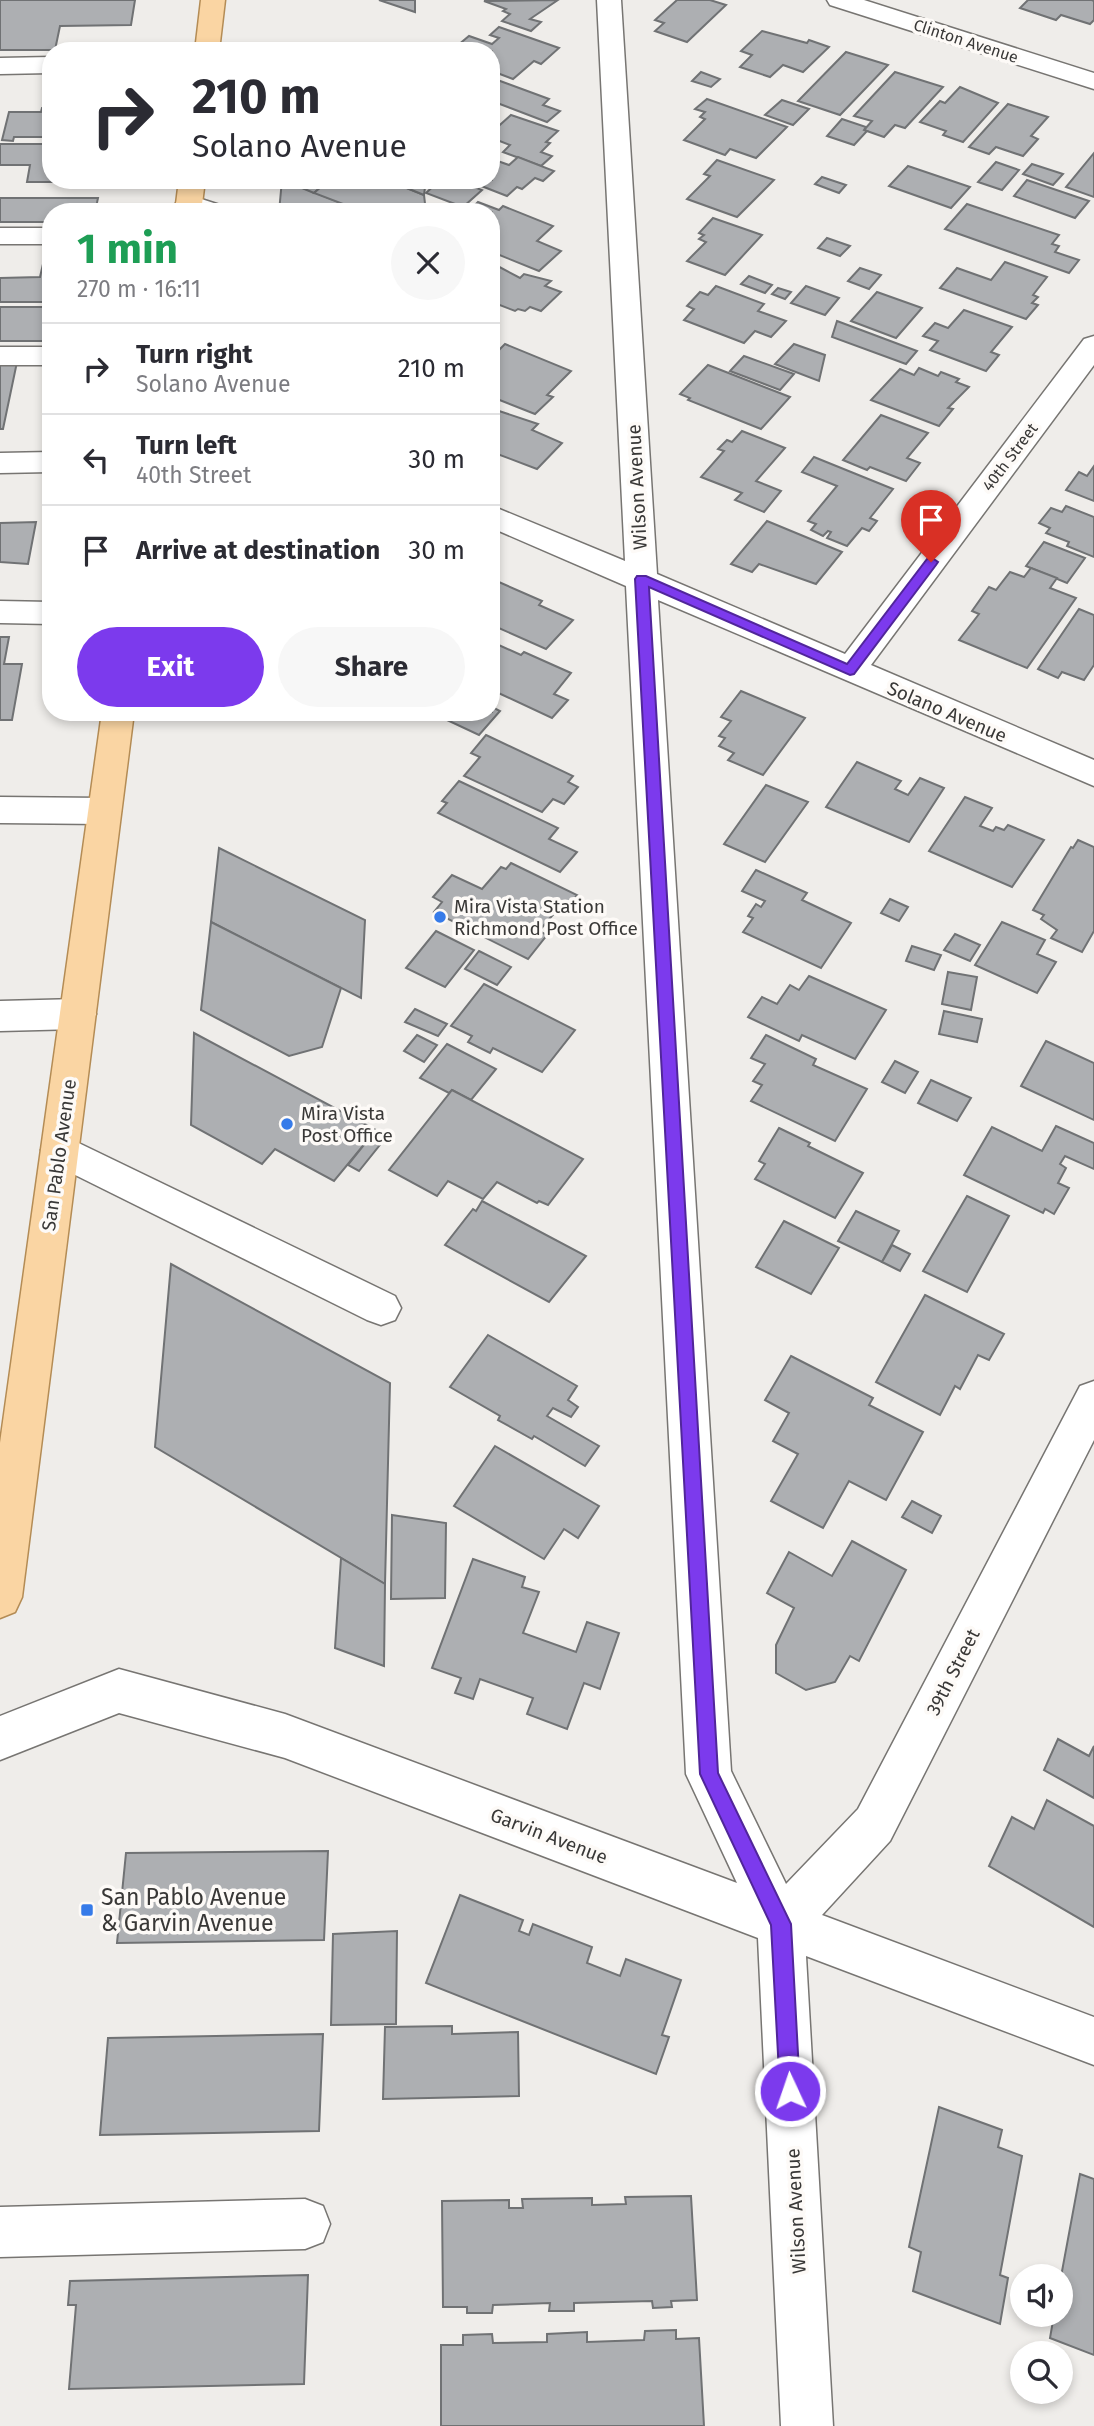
<!DOCTYPE html>
<meta charset="utf-8">
<style>
:root{--surface:#fff;--page:#f7f7f7;--text:#2b2b33;--muted:#7c7c81;--line:#e1e1e2;--accent:#7c3aed}
body{margin:0;font-family:"Fira Sans",sans-serif;background:var(--page);color:var(--text);height:100vh;display:flex;flex-direction:column;font-size:26px;white-space:nowrap}
*{box-sizing:border-box;margin:0}
p{font-size:23px;color:var(--muted)}
.icon{flex:none;width:38px;height:38px;fill:none;stroke:currentColor;stroke-width:2;stroke-linecap:round;stroke-linejoin:round}
.map{position:relative;flex:1;overflow:hidden}
.details{position:absolute;left:42px;top:203px;width:458px;height:518px;display:flex;flex-direction:column;background:var(--surface);border-radius:28px;box-shadow:0 4px 10px #0003}
.details>*{flex:none}
.top-card{position:absolute;left:42px;top:42px;width:458px;height:147px;border-radius:28px;box-shadow:0 4px 10px #0003;background:#fff;color:var(--text);overflow:hidden}
.buttons{position:absolute;left:1010px;top:2264px;display:grid;gap:14px}
.buttons a{display:grid;place-items:center;width:63px;height:63px;border-radius:50%;background:var(--surface);box-shadow:0 4px 10px #0003;font-size:35px}
.pin{position:absolute;display:grid;place-items:center;width:60px;height:60px;color:#fff;margin:-72px -30px;border-radius:50% 50% 50% 0;rotate:-45deg;box-shadow:0 0 7px #0007}
.pin .icon{rotate:45deg}
.me{position:absolute;width:77px;margin:-38px;rotate:357deg;stroke-linejoin:round;filter:drop-shadow(0 0 5px #0008)}
.turn{display:flex;align-items:center;gap:24px;height:147px;padding:0 35px;font-size:32px}
.turn .icon{width:91px;height:91px;stroke-width:2.5}
.turn b{display:block;font-size:49px;line-height:60px}
.round{display:grid;place-items:center;flex:none;width:74px;height:74px;border-radius:37px;background:var(--page)}
.overview{display:flex;align-items:center;justify-content:space-between;height:119px;padding:0 35px}
h1{font-size:42px;font-weight:700;line-height:52px;color:#1e9e55}
.action{display:flex;gap:14px;margin-top:auto;padding:14px 35px}
.action a{flex:1;height:80px;border-radius:42px;background:var(--accent);color:#fff;font-size:28px;font-weight:700;line-height:80px;text-align:center}
.action a+a{background:var(--page);color:var(--text)}
ul{padding:0;list-style:none}
li{display:flex;align-items:center;gap:21px;height:91px;padding:0 35px;border-top:2px solid var(--line)}
li div{flex:1}
li b{display:block;font-size:26px}
li em{font-style:normal}
.map>svg:first-child{display:block}
</style>
<div class="map">
<svg width="1094" height="2426" viewBox="0 0 1094 2426">
<rect width="100%" height="100%" fill="#efedea"/>
<g fill="#adafb2" stroke="#707274" stroke-width="2">
<polygon points="0,0 135,0 131,25 60,26 55,50 0,50"/>
<polygon points="379,0 415,0 415,12"/>
<polygon points="558,0 530,19 541,22 531,31 502,21 510,14 503,11 506,9 484,1"/>
<polygon points="677,0 710,0 726,5 687,42 655,31 664,23 655,20"/>
<polygon points="1028,0 1092,0 1094,1 1094,20 1090,24 1061,15 1056,20 1020,8"/>
<polygon points="499,27 559,48 541,64 534,61 513,79 492,71 492,51 451,51 469,36 492,44 499,38 490,35"/>
<polygon points="762,31 807,43 809,40 829,47 803,72 783,65 770,77 740,67 752,55 741,51"/>
<polygon points="846,52 888,65 840,115 798,101"/>
<polygon points="701,72 720,79 711,87 692,81"/>
<polygon points="895,72 943,87 905,128 895,125 884,137 864,130 872,121 854,116"/>
<polygon points="492,78 549,99 543,105 560,111 547,122 492,101"/>
<polygon points="960,87 998,103 963,142 943,135 946,131 920,122 940,101 945,103"/>
<polygon points="707,99 787,127 756,158 730,149 725,155 684,140 705,119 700,117 705,112 695,109"/>
<polygon points="782,100 809,109 793,125 765,115"/>
<polygon points="1008,104 1048,117 1031,136 1038,139 1023,156 996,147 989,154 969,147"/>
<polygon points="42,108 51,108 51,137 14,137 13,141 2,140 9,112 41,112"/>
<polygon points="511,115 558,131 546,142 550,143 541,152 552,156 541,166 503,152 510,145 492,138 492,132"/>
<polygon points="842,119 866,127 864,130 867,131 854,145 827,136"/>
<polygon points="0,144 51,144 51,180 108,182 27,182 30,165 0,165"/>
<polygon points="1094,153 1094,197 1066,187"/>
<polygon points="518,157 554,171 543,181 535,178 522,189 517,187 507,196 466,180 492,180 492,159 509,165"/>
<polygon points="717,160 774,180 737,217 687,199 710,176 704,174"/>
<polygon points="996,162 1019,170 1002,190 978,182"/>
<polygon points="1032,164 1063,174 1053,185 1023,174"/>
<polygon points="908,166 970,187 951,208 889,186"/>
<polygon points="822,177 846,185 839,193 815,184"/>
<polygon points="282,180 283,180 364,212 279,212"/>
<polygon points="283,180 329,180 314,193"/>
<polygon points="329,180 387,180 424,195 426,212 364,212 314,193"/>
<polygon points="387,180 426,180 424,195"/>
<polygon points="440,180 456,180 482,190 463,207 426,193"/>
<polygon points="1027,180 1089,201 1075,218 1014,196"/>
<polygon points="0,198 98,198 95,212 51,212 51,222 0,222"/>
<polygon points="478,202 499,210 503,206 553,226 537,241 561,251 539,271 492,252 492,212 468,212"/>
<polygon points="967,204 1059,235 1052,244 1059,246 1055,252 1079,260 1069,273 945,229"/>
<polygon points="713,218 762,235 725,275 687,261 706,242 699,239 704,235 699,233"/>
<polygon points="827,238 850,246 840,256 818,248"/>
<polygon points="46,251 51,251 51,302 0,302 0,278 40,277"/>
<polygon points="1005,262 1047,277 1033,295 1038,297 1032,303 1038,305 1026,319 940,288 957,268 991,280"/>
<polygon points="492,263 520,278 524,274 551,281 545,286 561,292 541,311 530,307 525,311 518,309 515,311 492,302"/>
<polygon points="860,268 881,275 869,289 848,281"/>
<polygon points="749,276 772,285 765,293 741,284"/>
<polygon points="716,286 764,304 758,311 786,321 771,337 755,331 744,343 684,320 694,309 687,306 700,292 708,295"/>
<polygon points="806,286 839,298 825,315 791,303"/>
<polygon points="778,288 791,292 785,299 772,294"/>
<polygon points="877,292 922,308 896,338 851,321"/>
<rect x="0" y="307" width="51" height="34"/>
<polygon points="964,310 1012,327 991,352 999,355 986,371 930,350 938,341 923,336 935,323 948,328"/>
<polygon points="837,321 917,351 906,364 832,337"/>
<polygon points="505,344 571,371 547,395 553,397 535,414 492,397 492,385 496,381 492,379 492,357"/>
<polygon points="794,344 825,355 819,381 775,364"/>
<polygon points="744,356 794,374 780,390 730,371"/>
<polygon points="17,362 3,429 0,429 0,363"/>
<polygon points="708,365 790,397 761,429 688,400 690,398 680,394"/>
<polygon points="919,368 938,376 941,372 959,379 956,382 969,387 948,408 953,409 939,426 871,400 900,369 914,375"/>
<polygon points="496,410 538,424 532,430 562,443 537,469 492,452 492,413"/>
<polygon points="881,415 928,433 907,458 920,463 906,481 870,467 867,470 843,460"/>
<polygon points="742,431 785,448 756,481 781,491 764,512 735,500 742,493 701,477 724,451 718,449 727,440 732,442"/>
<polygon points="814,457 893,489 870,518 877,521 869,531 862,528 847,546 827,538 831,532 828,531 823,536 811,530 816,524 808,521 837,486 802,472"/>
<polygon points="1094,466 1094,501 1066,490 1079,472 1087,476"/>
<polygon points="1066,506 1094,517 1094,557 1067,546 1069,542 1046,533 1050,528 1039,523 1051,508 1062,512"/>
<polygon points="767,521 842,552 816,584 759,564 752,572 731,564"/>
<polygon points="36,522 28,564 0,562 0,523"/>
<polygon points="1044,542 1085,558 1067,583 1026,566"/>
<polygon points="1031,568 1057,578 1050,588 1076,598 1027,668 959,640 979,614 972,611 989,587 996,590 1010,572 1024,577"/>
<polygon points="492,579 542,601 539,605 573,620 546,649 492,625"/>
<polygon points="1079,609 1094,615 1094,665 1084,680 1062,672 1058,678 1038,669"/>
<polygon points="0,637 9,637 4,664 22,664 12,720 0,720"/>
<polygon points="492,642 521,655 524,652 571,673 554,694 568,700 552,718 492,690"/>
<polygon points="741,691 805,718 763,775 728,760 734,753 719,746 725,738 719,736 731,721 721,717"/>
<polygon points="492,707 500,711 479,735 430,712 492,712"/>
<polygon points="486,735 573,776 568,782 578,787 564,804 553,799 542,812 464,776 480,757 471,753"/>
<polygon points="857,762 901,781 895,789 908,795 920,778 944,788 909,842 826,807"/>
<polygon points="459,781 558,828 549,839 577,852 560,872 438,813 447,803 442,801"/>
<polygon points="766,785 808,802 765,862 724,844"/>
<polygon points="965,797 992,808 980,826 993,831 996,827 1004,830 1008,825 1044,840 1012,887 929,851"/>
<polygon points="1078,840 1094,847 1094,931 1082,952 1051,938 1057,930 1041,919 1044,915 1033,910 1071,847 1073,848"/>
<polygon points="219,848 365,920 361,998 211,922"/>
<polygon points="511,863 577,895 563,913 557,910 539,931 547,935 528,959 434,912 442,902 433,897 452,875 482,889 501,867 506,869"/>
<polygon points="756,870 807,893 802,900 851,923 821,968 743,932 753,918 748,916 756,904 761,907 765,901 742,891"/>
<polygon points="890,899 908,907 899,921 881,913"/>
<polygon points="211,922 341,988 322,1047 289,1056 201,1010"/>
<polygon points="1002,922 1045,940 1037,954 1056,962 1037,993 975,965"/>
<polygon points="436,931 474,950 445,987 406,968"/>
<polygon points="955,934 980,945 970,961 944,950"/>
<polygon points="912,946 941,955 934,970 906,961"/>
<polygon points="479,951 511,967 497,985 465,969"/>
<polygon points="948,972 977,977 971,1010 942,1004"/>
<polygon points="809,976 886,1010 855,1059 802,1035 799,1041 748,1017 762,997 777,1004 790,985 799,990"/>
<polygon points="484,984 575,1030 542,1072 493,1048 490,1053 468,1042 472,1036 451,1026"/>
<polygon points="415,1009 447,1024 438,1036 405,1022"/>
<polygon points="944,1011 982,1019 977,1042 939,1034"/>
<polygon points="194,1033 376,1130 334,1181 275,1149 262,1164 191,1125"/>
<polygon points="417,1035 437,1045 424,1062 404,1051"/>
<polygon points="766,1035 816,1059 813,1065 867,1089 835,1141 751,1101 762,1085 753,1081 765,1064 751,1058"/>
<polygon points="1046,1041 1094,1063 1094,1120 1021,1086"/>
<polygon points="447,1044 496,1069 471,1100 452,1090 449,1093 420,1078"/>
<polygon points="895,1061 918,1072 905,1093 882,1082"/>
<polygon points="931,1080 971,1098 957,1121 918,1103"/>
<polygon points="452,1090 583,1159 548,1205 539,1201 537,1203 497,1182 483,1199 448,1181 437,1196 389,1170"/>
<polygon points="1056,1126 1094,1143 1094,1169 1065,1156 1060,1164 1066,1168 1058,1183 1069,1188 1054,1214 1045,1209 1043,1213 964,1175 992,1127 1042,1151"/>
<polygon points="779,1128 810,1143 808,1146 863,1173 835,1218 755,1179 765,1164 759,1161"/>
<polygon points="372,1135 383,1141 359,1171 348,1165"/>
<polygon points="967,1196 1009,1216 967,1292 923,1271"/>
<polygon points="482,1201 586,1256 549,1302 445,1245 473,1209 476,1211"/>
<polygon points="856,1211 899,1231 882,1262 838,1241"/>
<polygon points="784,1221 839,1248 811,1294 756,1267"/>
<polygon points="892,1245 910,1254 900,1271 882,1262"/>
<polygon points="171,1264 390,1383 385,1584 155,1447"/>
<polygon points="925,1295 1004,1334 989,1360 978,1355 960,1389 955,1386 940,1415 876,1382"/>
<polygon points="488,1335 577,1386 568,1400 578,1407 571,1417 553,1408 547,1416 599,1446 585,1466 534,1436 532,1439 498,1420 500,1416 450,1387"/>
<polygon points="791,1356 873,1398 869,1405 923,1432 886,1500 849,1481 823,1528 771,1501 798,1454 773,1441 789,1413 765,1400"/>
<polygon points="495,1446 599,1506 578,1538 564,1529 544,1559 454,1506"/>
<polygon points="912,1501 941,1516 932,1533 902,1517"/>
<polygon points="392,1515 446,1523 445,1598 391,1599"/>
<polygon points="852,1541 906,1570 859,1661 850,1656 835,1682 806,1690 776,1673 776,1645 794,1608 767,1593 789,1552 832,1576"/>
<polygon points="341,1558 385,1584 384,1666 335,1648"/>
<polygon points="473,1559 525,1577 522,1587 539,1592 523,1633 576,1652 587,1622 619,1633 600,1689 584,1683 567,1729 527,1714 533,1698 480,1679 473,1699 455,1693 461,1678 432,1668"/>
<polygon points="1058,1739 1089,1756 1094,1746 1094,1798 1044,1770"/>
<polygon points="1047,1800 1094,1826 1094,1927 989,1866 1012,1817 1034,1829"/>
<polygon points="328,1851 324,1940 117,1943 126,1853"/>
<polygon points="460,1895 523,1920 519,1931 529,1935 533,1924 592,1947 587,1963 620,1976 626,1959 681,1980 662,2035 669,2037 656,2074 426,1983"/>
<polygon points="397,1931 396,2024 331,2025 333,1934"/>
<polygon points="452,2026 452,2034 518,2032 519,2096 383,2099 385,2027"/>
<polygon points="323,2034 319,2131 100,2135 108,2038"/>
<polygon points="939,2107 1002,2130 998,2147 1022,2156 1000,2275 1008,2278 1000,2324 913,2291 921,2252 909,2247"/>
<polygon points="1080,2174 1094,2179 1094,2355 1050,2338 1054,2315 1060,2315 1060,2282"/>
<polygon points="691,2196 697,2300 671,2301 672,2307 653,2308 652,2301 574,2303 574,2311 549,2311 550,2303 493,2305 492,2313 467,2313 467,2307 443,2307 442,2201 509,2200 509,2208 523,2208 522,2199 592,2198 592,2205 626,2204 625,2197"/>
<polygon points="308,2275 304,2384 69,2389 76,2305 68,2305 70,2281"/>
<polygon points="676,2330 676,2339 699,2338 704,2426 441,2426 441,2345 463,2345 463,2335 492,2334 493,2343 547,2342 547,2334 587,2332 587,2342 644,2340 645,2331"/>
</g>
<g fill="none" stroke-linecap="round" stroke-linejoin="round">
<defs>
<g id="minor">
<polygon points="597,0 621,0 657,574 845,654 1084,339 1094,336 1094,365 871,665 1094,760 1094,786 658,600 731,1771 786,1884 858,1809 1080,1386 1094,1381 1094,1440 890,1841 822,1915 1094,2017 1094,2065 806,1956 833,2426 781,2426 758,1938 285,1758 119,1713 0,1760 0,1716 119,1669 285,1714 737,1883 686,1774 626,586 492,528 492,506 625,561"/>
<polygon points="827,0 864,0 1094,73 1094,89 830,5"/>
<polygon points="51,57 51,73 0,74 0,58"/>
<path d="M189,195L223,206L227,212C212,212 185,217 176,203L180,197Z"/>
<rect x="0" y="228" width="51" height="16"/>
<rect x="0" y="347" width="51" height="18"/>
<polygon points="51,452 51,472 0,473 0,453"/>
<polygon points="0,601 51,602 51,624 0,623"/>
<polygon points="0,797 104,798 116,802 121,811 116,820 104,824 0,823"/>
<polygon points="78,999 91,1004 96,1014 91,1024 78,1029 0,1031 0,1001"/>
<polygon points="60,1134 395,1296 401,1308 395,1320 381,1325 367,1320 47,1161 41,1150 47,1139"/>
<polygon points="305,2199 323,2206 330,2224 323,2242 305,2249 0,2257 0,2207"/>
</g>
<g id="major">
<polygon points="201,0 225,0 219,51 195,51"/>
<polygon points="179,180 205,180 201,212 175,212"/>
<polygon points="102,712 134,712 22,1597 15,1612 0,1618 0,1443"/>
</g>
</defs>
<use href="#minor" stroke="#777572" stroke-width="3"/>
<use href="#major" stroke="#b48c55" stroke-width="3"/>
<use href="#minor" fill="#fff" fill-rule="evenodd"/>
<use href="#major" fill="#fad5a3" fill-rule="evenodd"/>
</g>
<polygon fill="#7c3aed" stroke="#51269a" stroke-width="2" points="931,557 938,562 936,565 854,674 850,675 649,587 718,1773 791,1924 800,2091 797,2098 790,2101 782,2098 780,2091 771,1925 700,1774 635,579 637,576 646,576 847,664 927,559"/>
<g fill="#367be9" stroke="#fdfaf7" stroke-width="2.5">
<circle cx="440" cy="917" r="7"/>
<circle cx="287" cy="1124" r="7"/>
<rect x="80" y="1903" width="14" height="14" rx="3.5"/>
</g>
<g text-anchor="middle" dominant-baseline="central" stroke-width="7" stroke-linejoin="round" paint-order="stroke">
<g font-size="16" fill="#393837" stroke="#fdfaf7">
<text transform="translate(966 41) rotate(18)">Clinton Avenue</text>
<text transform="translate(1010 457) rotate(-53)">40th Street</text>
</g>
<g font-size="19" fill="#393837" stroke="#fdfaf7">
<text transform="translate(637 487) rotate(-93)">Wilson Avenue</text>
<text transform="translate(947 712) rotate(23)">Solano Avenue</text>
<text transform="translate(59 1155) rotate(-82)">San Pablo Avenue</text>
<text transform="translate(953 1672) rotate(-63)">39th Street</text>
<text transform="translate(549 1836) rotate(21)">Garvin Avenue</text>
<text transform="translate(796 2211) rotate(-93)">Wilson Avenue</text>
</g>
<g font-size="19" fill="#393837" stroke="#fdfaf7" text-anchor="start">
<text x="454" y="906">Mira Vista Station<tspan x="454" dy="22">Richmond Post Office</tspan></text>
<text x="301" y="1113">Mira Vista<tspan x="301" dy="22">Post Office</tspan></text>
</g>
<g font-size="23" fill="#393837" stroke="#fdfaf7" text-anchor="start">
<text x="101" y="1897">San Pablo Avenue<tspan x="101" dy="26">&amp; Garvin Avenue</tspan></text>
</g>
</g>
</svg>
<div class="buttons">
<a><svg class="icon" aria-label="sound" viewBox="0 0 24 24"><path d="M4 9h4l5-4v14l-5-4H4zM17 9q2 3 0 6"/></svg></a>
<a><svg class="icon" aria-label="search" viewBox="0 0 24 24"><circle cx="10" cy="10" r="6"/><path d="M15 15l6 6"/></svg></a>
</div>
<div class="pin" style="left:931px;top:562px;background:#d93025"><svg class="icon" aria-label="arrive" viewBox="0 0 24 24"><path d="M6 21V4h12l-3 4 3 4H6"/></svg></div>
<svg class="me" style="left:790px;top:2091px" viewBox="-20 -20 40 40"><circle r="17" fill="#7c3aed" stroke="#fff" stroke-width="3"/><path d="M0-11L8 9 0 5-8 9z" fill="#fff"/></svg>
<div class="top-card">
<div class="turn"><svg class="icon" aria-label="right" viewBox="0 0 24 24"><path d="M7 20v-9h11M14 6l5 5-5 5"/></svg><div><b>210 m</b>Solano Avenue</div></div>
</div>
<section class="details">
<div class="overview"><div><h1>1 min</h1><p>270 m · 16:11</p></div><a class="round"><svg class="icon" aria-label="close" viewBox="0 0 24 24"><path d="M6 6l12 12M18 6L6 18"/></svg></a></div>
<ul>
<li><svg class="icon" aria-label="right" viewBox="0 0 24 24"><path d="M7 20v-9h11M14 6l5 5-5 5"/></svg><div><b>Turn right</b><p>Solano Avenue</p></div><em>210 m</em></li>
<li><svg class="icon" aria-label="left" viewBox="0 0 24 24"><path d="M17 20v-9H6M10 6l-5 5 5 5"/></svg><div><b>Turn left</b><p>40th Street</p></div><em>30 m</em></li>
<li><svg class="icon" aria-label="arrive" viewBox="0 0 24 24"><path d="M6 21V4h12l-3 4 3 4H6"/></svg><div><b>Arrive at destination</b></div><em>30 m</em></li>
</ul>
<div class="action"><a>Exit</a><a>Share</a></div>
</section>
</div>
